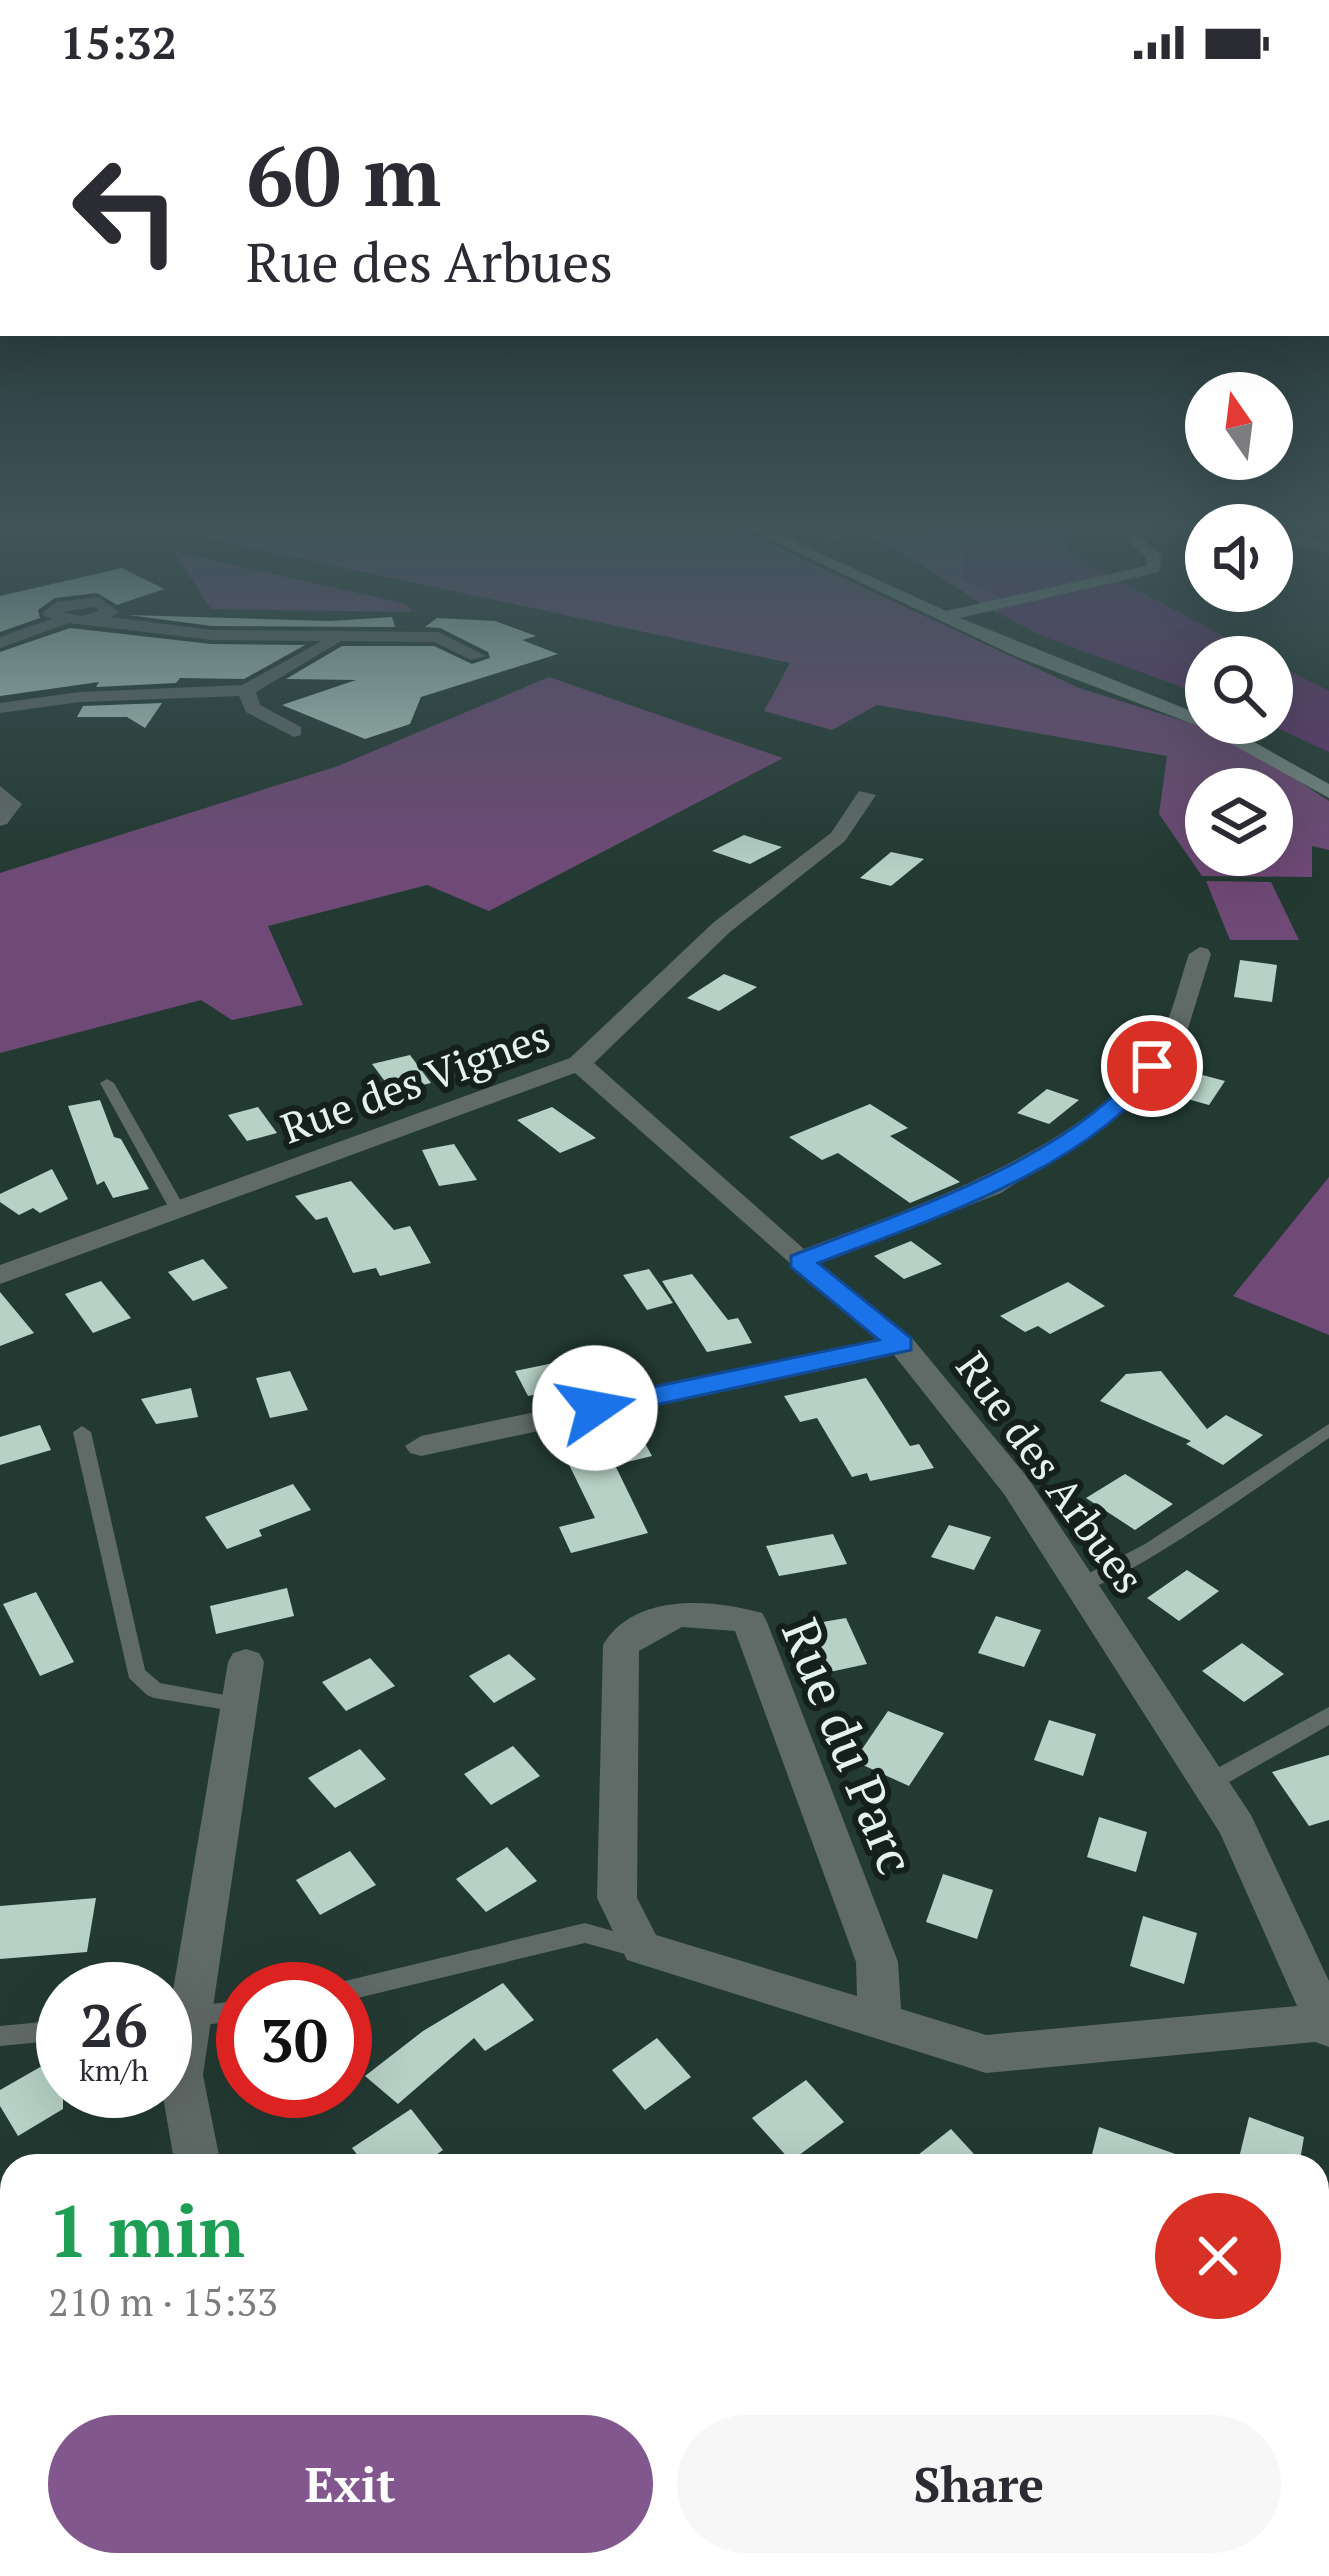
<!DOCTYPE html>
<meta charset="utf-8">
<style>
:root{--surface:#fff;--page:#f7f7f7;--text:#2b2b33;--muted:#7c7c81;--accent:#81578d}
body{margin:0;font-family:"PT Serif",serif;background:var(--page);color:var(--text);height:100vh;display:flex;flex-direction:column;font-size:45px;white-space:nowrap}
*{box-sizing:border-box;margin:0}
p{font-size:39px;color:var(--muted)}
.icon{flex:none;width:66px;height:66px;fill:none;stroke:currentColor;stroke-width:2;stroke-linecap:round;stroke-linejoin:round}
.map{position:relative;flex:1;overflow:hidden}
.side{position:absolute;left:0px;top:2070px;width:1329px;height:423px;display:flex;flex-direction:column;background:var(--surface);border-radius:36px 36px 0 0;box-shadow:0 12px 48px #0002}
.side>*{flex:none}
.hud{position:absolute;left:0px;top:0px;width:1329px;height:252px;box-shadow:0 12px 48px #0002;background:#fff;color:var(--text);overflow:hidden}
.needle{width:78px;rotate:346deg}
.controls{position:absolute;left:1185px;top:288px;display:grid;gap:24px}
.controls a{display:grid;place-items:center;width:108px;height:108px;border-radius:50%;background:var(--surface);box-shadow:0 12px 48px #0002;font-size:60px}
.speed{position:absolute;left:36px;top:1878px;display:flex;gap:24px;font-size:60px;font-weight:700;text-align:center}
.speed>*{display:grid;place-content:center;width:156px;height:156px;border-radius:50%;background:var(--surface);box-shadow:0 12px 48px #0002;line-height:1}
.speed small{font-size:30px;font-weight:400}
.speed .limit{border:18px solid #d22;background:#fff;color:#111}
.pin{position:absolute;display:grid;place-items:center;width:102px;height:102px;color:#fff;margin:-51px;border:6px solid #fff;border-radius:50%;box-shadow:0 3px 12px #0007}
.me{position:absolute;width:132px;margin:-66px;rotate:78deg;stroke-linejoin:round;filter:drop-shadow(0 0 9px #0008)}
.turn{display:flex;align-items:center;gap:42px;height:252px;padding:0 48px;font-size:54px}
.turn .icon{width:156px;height:156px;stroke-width:2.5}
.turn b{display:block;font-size:84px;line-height:102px}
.round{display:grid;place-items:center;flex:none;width:126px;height:126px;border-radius:63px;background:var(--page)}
.head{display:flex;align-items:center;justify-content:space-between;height:204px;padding:0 48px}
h1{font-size:72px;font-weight:700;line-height:90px;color:#1e9e55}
.button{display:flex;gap:24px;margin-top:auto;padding:24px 48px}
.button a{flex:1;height:138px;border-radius:72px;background:var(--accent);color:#fff;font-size:48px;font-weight:700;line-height:138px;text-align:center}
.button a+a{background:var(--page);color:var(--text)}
.status{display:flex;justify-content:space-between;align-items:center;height:84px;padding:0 60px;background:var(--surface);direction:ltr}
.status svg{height:33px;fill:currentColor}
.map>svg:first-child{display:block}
</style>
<div class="status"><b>15:32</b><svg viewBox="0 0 49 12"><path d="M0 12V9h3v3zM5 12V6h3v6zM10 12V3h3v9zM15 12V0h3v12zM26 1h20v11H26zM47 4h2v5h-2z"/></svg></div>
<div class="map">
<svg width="1329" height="2492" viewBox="0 0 1329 2492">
<rect width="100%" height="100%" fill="#233a32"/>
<g fill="#704a77" fill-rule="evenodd">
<path d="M194,441H730L1079,604L1197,641L1270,678L1329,717V766L1312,762V793L1202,792L1159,730L1167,672L877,621L832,646L764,627L790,579L210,455ZM1206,705H1272V771H1206Z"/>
<path d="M821,441H934L963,466L1000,513L998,529C948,501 904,461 849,447L831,459Z"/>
<polygon points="173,467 406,520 412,528 211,525"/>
<polygon points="549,593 783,674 489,827 427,801 268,842 303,921 232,936 201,916 0,969 0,789 338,682"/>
<polygon points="1206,797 1271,798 1299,856 1230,856"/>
<polygon points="1329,1093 1329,1251 1233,1212"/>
</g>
<g fill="#65346e">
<polygon points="934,441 1057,441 1072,471 1263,573 1206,573 1206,612 1045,553 998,529 1000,513 963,496 963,466"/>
<polygon points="1272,578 1329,607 1329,668 1266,639 1272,639"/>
</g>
<g fill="#b6d1c6">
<polygon points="122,484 164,505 117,521 97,509 55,514 38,526 40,534 0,548 0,512"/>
<polygon points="128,531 330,537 392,533 395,543 212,542"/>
<polygon points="437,534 495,537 536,552 522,556 558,570 421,613 410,640 365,655 282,621 356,596 286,595 342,562 434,562 472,580 490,574 488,568 440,544 425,543"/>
<polygon points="70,544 211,560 305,561 244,595 180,594 176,599 96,603 99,598 0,612 0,568"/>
<polygon points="162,619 145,644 127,633 77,633 83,622"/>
<polygon points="744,751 750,753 782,763 750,780 712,767"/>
<polygon points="891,768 924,775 891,802 860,794"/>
<polygon points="1240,876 1277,881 1272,918 1234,913"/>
<polygon points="724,890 757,903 719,927 687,914"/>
<polygon points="410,971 431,999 393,1008 372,980"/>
<polygon points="1195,989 1225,997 1209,1021 1180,1013"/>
<polygon points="1047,1005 1079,1016 1049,1040 1017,1029"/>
<polygon points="100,1016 114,1053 121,1055 149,1105 113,1114 104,1097 97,1101 68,1022"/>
<polygon points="870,1020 908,1044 890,1052 960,1098 910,1119 838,1069 822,1076 789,1053"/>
<polygon points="258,1023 277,1049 247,1057 228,1031"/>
<polygon points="552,1023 596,1054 560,1069 517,1036"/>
<polygon points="454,1060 477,1096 439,1102 422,1066"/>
<polygon points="52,1085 68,1115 40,1129 33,1124 19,1131 0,1118 0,1110"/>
<polygon points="351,1097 394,1146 410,1142 431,1179 380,1192 376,1184 353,1189 327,1133 316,1136 295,1112"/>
<polygon points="911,1157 942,1180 904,1195 874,1172"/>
<polygon points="203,1175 228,1204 193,1217 168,1188"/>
<polygon points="649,1185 673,1219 647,1226 623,1191"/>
<polygon points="692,1190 728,1236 738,1234 752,1259 707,1268 662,1197"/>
<polygon points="101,1197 131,1234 93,1249 65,1210"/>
<polygon points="1068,1198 1105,1222 1050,1250 1038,1242 1025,1248 1000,1232"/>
<polygon points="0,1208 34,1249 0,1262"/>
<polygon points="573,1275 587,1300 528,1312 515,1287"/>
<polygon points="290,1287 308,1326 270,1334 256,1294"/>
<polygon points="1161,1287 1207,1345 1226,1331 1263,1351 1223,1381 1186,1360 1191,1357 1100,1317 1126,1290"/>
<polygon points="866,1294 910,1362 919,1360 934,1384 870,1397 867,1389 852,1393 817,1334 800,1338 784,1312"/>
<polygon points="191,1304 198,1333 156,1340 141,1315"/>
<polygon points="40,1341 51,1366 0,1381 0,1353"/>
<polygon points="636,1343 652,1372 615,1381 648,1449 571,1469 559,1443 595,1434 559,1360"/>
<polygon points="1125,1390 1173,1420 1135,1446 1086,1414"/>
<polygon points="293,1400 311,1426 259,1446 262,1452 227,1465 205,1433"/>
<polygon points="949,1441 991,1453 974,1486 931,1473"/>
<polygon points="833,1450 847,1480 779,1492 766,1462"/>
<polygon points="1187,1486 1219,1507 1179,1537 1147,1514"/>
<polygon points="287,1504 294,1532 216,1550 210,1522"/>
<polygon points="36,1508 74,1578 40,1592 3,1520"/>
<polygon points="996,1532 1041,1546 1024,1583 978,1569"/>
<polygon points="846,1534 867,1580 825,1589 805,1541"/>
<polygon points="1242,1559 1284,1590 1244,1618 1202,1587"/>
<polygon points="509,1570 536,1595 494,1619 469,1592"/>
<polygon points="370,1574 395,1602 346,1627 322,1598"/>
<polygon points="888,1627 944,1649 909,1702 854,1677"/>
<polygon points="1049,1636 1096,1650 1083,1692 1034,1676"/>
<polygon points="513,1662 540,1692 491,1721 464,1690"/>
<polygon points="360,1665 386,1695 335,1724 308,1694"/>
<polygon points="1329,1671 1329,1736 1309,1742 1272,1688"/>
<polygon points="1099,1733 1147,1748 1136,1788 1087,1773"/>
<polygon points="507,1763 537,1797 486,1828 456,1795"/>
<polygon points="350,1767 376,1801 320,1831 296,1796"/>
<polygon points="943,1790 993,1806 977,1855 926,1838"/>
<polygon points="96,1814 87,1868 0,1875 0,1822"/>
<polygon points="1143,1832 1197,1849 1184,1900 1130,1882"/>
<polygon points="503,1899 534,1936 485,1967 474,1954 398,2020 365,1992 423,1947"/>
<polygon points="657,1954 691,1993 645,2026 612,1986"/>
<polygon points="63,1970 63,2025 18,2052 0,2022 0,2006"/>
<polygon points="806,1996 844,2038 791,2077 752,2034"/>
<polygon points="411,2025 443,2066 420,2082 366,2082 352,2064"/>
<polygon points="1249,2033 1304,2053 1299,2082 1237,2082"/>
<polygon points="1099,2043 1198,2078 1198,2082 1089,2082"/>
<polygon points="951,2045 985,2082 904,2082"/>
</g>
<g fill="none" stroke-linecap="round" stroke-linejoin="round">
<g fill="#606a66" fill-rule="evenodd">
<polygon points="107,995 114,999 186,1126 183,1129 173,1129 170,1126 100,999"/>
<path d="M1329,1340V1354C1289,1381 1110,1512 1074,1507L1071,1502L1074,1497L1145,1460Z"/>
<polygon points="82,1342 91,1348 145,1586 160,1599 246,1615 249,1620 246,1625 239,1628 154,1614 147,1611 129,1594 73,1348"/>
<polygon points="1329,1623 1329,1641 1217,1705 1209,1707 1201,1705 1198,1699 1201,1693"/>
<polygon points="585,1839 644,1856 647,1863 644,1870 636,1873 585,1859 345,1917 345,1905 334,1905 337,1900 345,1897"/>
<polygon points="243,1916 243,1936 165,1946 165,1926"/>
<polygon points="63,1936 63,1956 0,1962 0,1942"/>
</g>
<g fill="#606a66" fill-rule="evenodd">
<polygon points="1272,447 1329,459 1329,469 1272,455"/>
<path d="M98,513L119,528L111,533L212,546L438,548L486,572L471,576L435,558L341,557L256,608L260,621L301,643V651L294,653L246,628L239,612L80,618L0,629V619L80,608L242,601L322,557L212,556L69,539L0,564V553L51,535L41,530L56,518ZM95,523L99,527L81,532L63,528Z"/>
<polygon points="0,702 22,720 7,740 0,742"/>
<path d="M859,707L876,711L845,757L730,848L594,979L804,1165C910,1125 1110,1057 1162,949C1174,925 1180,896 1189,870L1200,863L1208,865L1211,870L1186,951L1139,1018L1001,1109L820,1179L912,1254L1028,1394L1251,1731L1329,1897V1963L1315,1958L986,1989L627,1876L597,1814L603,1561C634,1508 713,1515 762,1529L767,1538L898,1878L901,1925L986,1951L1297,1922L1220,1749L1004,1410L894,1271L421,1372L410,1369L405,1362L421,1352L877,1256L575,989L0,1200V1181L570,974L714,838L831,749ZM682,1543L735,1547L856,1878L857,1912L656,1851L637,1814L639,1567Z"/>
<polygon points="246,1565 259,1569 264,1578 203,1991 221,2082 175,2082 162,2007 165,1954 228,1578 233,1569"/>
<polygon points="1329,2372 1329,2424 1317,2425 1317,2373"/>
</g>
<polygon fill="#778881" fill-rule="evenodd" points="740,441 759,441 946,527 1146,482 1146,473 1112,441 1128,441 1162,472 1159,488 960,534 1206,633 1206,639 1220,639 1329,700 1329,714 1201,643 1017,573"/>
</g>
<linearGradient id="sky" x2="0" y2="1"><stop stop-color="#13201c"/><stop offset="0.56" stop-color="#3f555a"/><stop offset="1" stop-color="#3f555a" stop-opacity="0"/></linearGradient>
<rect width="1329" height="790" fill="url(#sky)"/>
<path fill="#1a73e8" stroke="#114b97" stroke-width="3" d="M1144,977L1163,982C1094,1083 930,1136 818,1179L911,1254V1266L595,1334L581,1324L595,1315L879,1256L791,1183V1172C898,1130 1077,1073 1144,977Z"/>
<g text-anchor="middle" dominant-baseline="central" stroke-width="12" stroke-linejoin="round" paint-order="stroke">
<g font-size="42" fill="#e4f2ed" stroke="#151f1b">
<text transform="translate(415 997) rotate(-20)">Rue des Vignes</text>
<text transform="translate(1051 1388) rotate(54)">Rue des Arbues</text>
</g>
<g font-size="51" fill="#e4f2ed" stroke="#151f1b">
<text transform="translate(849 1662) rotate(68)">Rue du Parc</text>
</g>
</g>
</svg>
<div class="controls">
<a><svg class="needle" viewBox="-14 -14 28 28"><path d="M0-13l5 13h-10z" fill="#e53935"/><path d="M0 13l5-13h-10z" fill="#7c7c81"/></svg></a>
<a><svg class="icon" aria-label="sound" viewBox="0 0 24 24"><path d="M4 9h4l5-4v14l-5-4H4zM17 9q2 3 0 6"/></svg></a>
<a><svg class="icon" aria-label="search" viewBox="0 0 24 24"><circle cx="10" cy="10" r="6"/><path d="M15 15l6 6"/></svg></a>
<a><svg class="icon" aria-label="layers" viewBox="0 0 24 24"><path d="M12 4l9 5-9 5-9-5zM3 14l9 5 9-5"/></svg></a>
</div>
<div class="speed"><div>26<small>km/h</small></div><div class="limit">30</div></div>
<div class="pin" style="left:1152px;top:982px;background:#d93025"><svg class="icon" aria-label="arrive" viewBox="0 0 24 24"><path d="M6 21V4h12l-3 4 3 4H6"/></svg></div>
<svg class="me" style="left:595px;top:1324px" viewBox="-20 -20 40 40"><circle r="19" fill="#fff"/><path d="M0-13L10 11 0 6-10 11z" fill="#1a73e8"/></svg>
<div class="hud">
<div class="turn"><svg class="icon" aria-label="left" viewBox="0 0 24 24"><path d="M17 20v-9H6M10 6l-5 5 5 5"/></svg><div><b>60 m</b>Rue des Arbues</div></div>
</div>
<section class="side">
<div class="head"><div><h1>1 min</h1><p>210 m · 15:33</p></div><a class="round" style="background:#d93025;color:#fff"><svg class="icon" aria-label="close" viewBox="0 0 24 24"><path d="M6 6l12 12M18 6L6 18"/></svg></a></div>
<div class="button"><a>Exit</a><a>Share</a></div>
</section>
</div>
